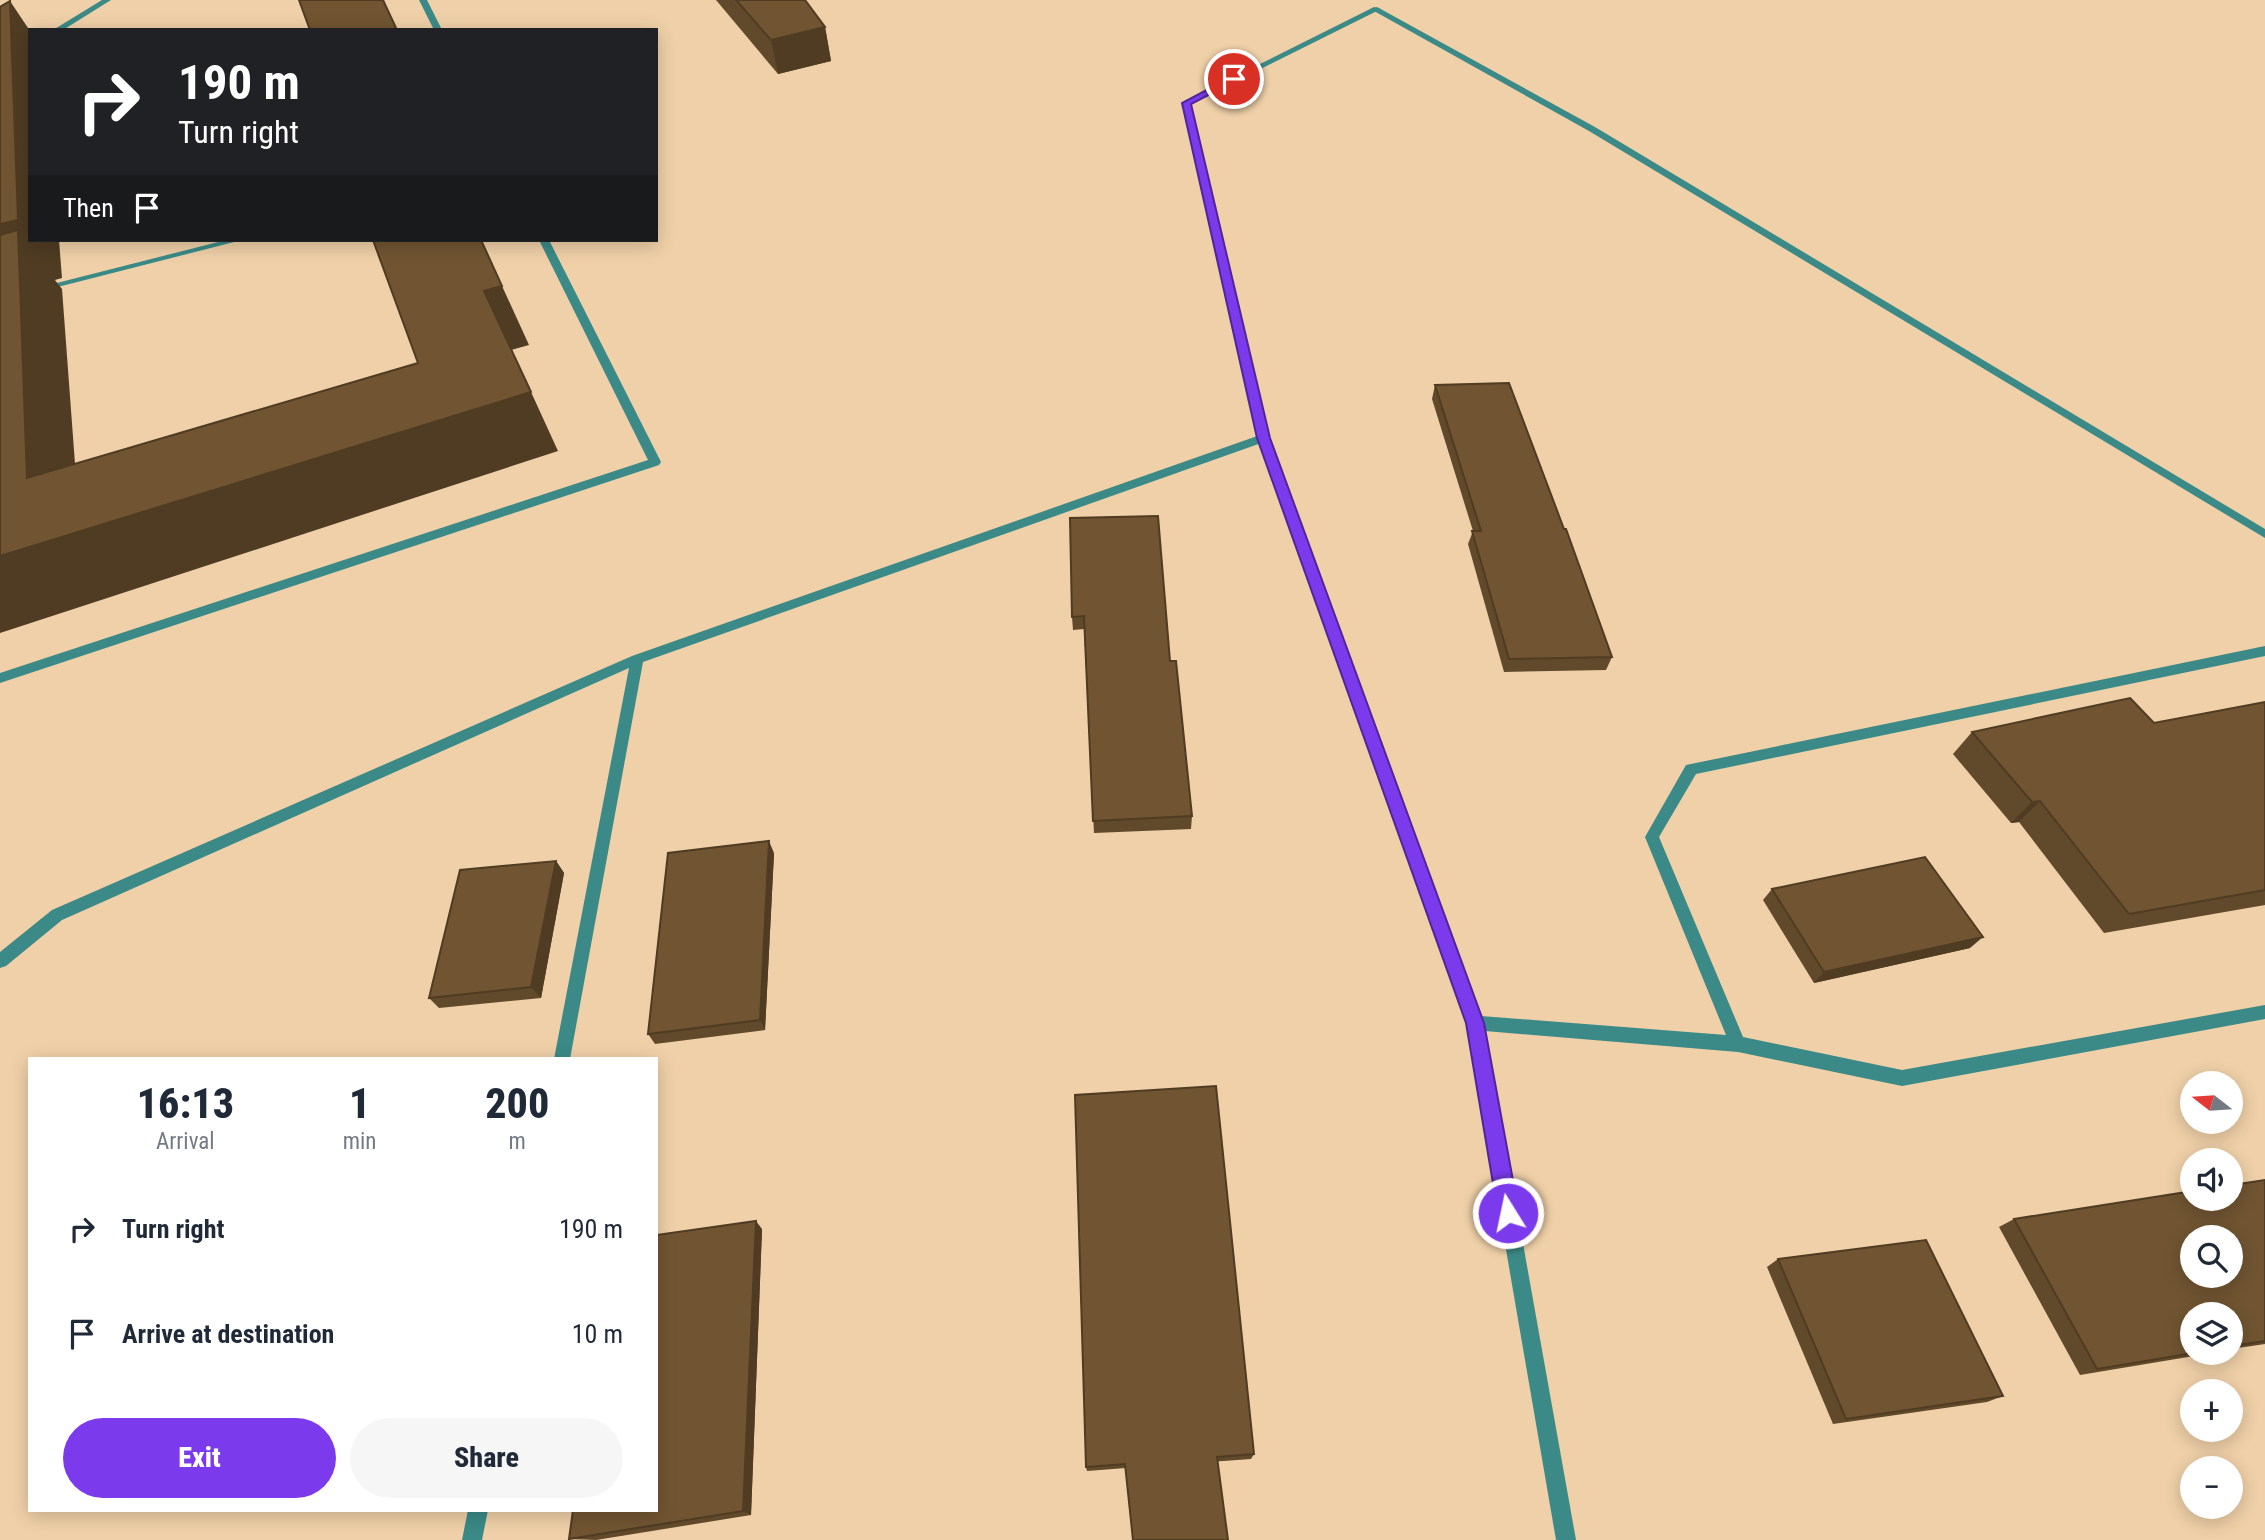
<!DOCTYPE html>
<meta charset="utf-8">
<style>
:root{--surface:#fff;--page:#f6f6f7;--text:#1f2937;--muted:#747a83;--accent:#7c3aed}
body{margin:0;font-family:"Roboto Condensed",sans-serif;background:var(--page);color:var(--text);height:100vh;display:flex;flex-direction:column;font-size:26px;white-space:nowrap}
*{box-sizing:border-box;margin:0}
p{font-size:23px;color:var(--muted)}
.icon{flex:none;width:38px;height:38px;fill:none;stroke:currentColor;stroke-width:2;stroke-linecap:round;stroke-linejoin:round}
.map{position:relative;flex:1;overflow:hidden}
.details{position:absolute;left:28px;top:1057px;width:630px;height:455px;display:flex;flex-direction:column;background:var(--surface);border-radius:0px;box-shadow:0 4px 18px #0003}
.details>*{flex:none}
.banner{position:absolute;left:28px;top:28px;width:630px;height:214px;border-radius:0px;box-shadow:0 4px 18px #0003;background:#202124;color:#fff;overflow:hidden}
.needle{width:46px;rotate:287deg}
.controls{position:absolute;left:2180px;top:1071px;display:grid;gap:14px}
.controls a{display:grid;place-items:center;width:63px;height:63px;border-radius:50%;background:var(--surface);box-shadow:0 4px 18px #0003;font-size:35px}
.pin{position:absolute;display:grid;place-items:center;width:60px;height:60px;color:#fff;margin:-30px;border:4px solid #fff;border-radius:50%;box-shadow:0 2px 7px #0007}
.me{position:absolute;width:77px;margin:-38px;rotate:350deg;stroke-linejoin:round;filter:drop-shadow(0 0 5px #0008)}
.turn{display:flex;align-items:center;gap:24px;height:147px;padding:0 35px;font-size:32px}
.turn .icon{width:91px;height:91px;stroke-width:2.5}
.turn b{display:block;font-size:49px;line-height:60px}
.then{display:flex;align-items:center;height:66px;padding:0 35px;background:#0003;gap:14px;font-size:26px}
.eta{display:flex;justify-content:space-evenly;align-items:center;height:119px;text-align:center}
.eta b{font-size:42px;font-weight:800;line-height:49px}
.button{display:flex;gap:14px;margin-top:auto;padding:14px 35px}
.button a{flex:1;height:80px;border-radius:42px;background:var(--accent);color:#fff;font-size:28px;font-weight:800;line-height:80px;text-align:center}
.button a+a{background:var(--page);color:var(--text)}
ul{padding:0;list-style:none}
li{display:flex;align-items:center;gap:21px;height:105px;padding:0 35px}
li div{flex:1}
li b{display:block;font-size:26px}
li em{font-style:normal}
.map>svg:first-child{display:block}
</style>
<div class="map">
<svg width="2265" height="1540" viewBox="0 0 2265 1540">
<rect width="100%" height="100%" fill="#efd0a8"/>
<g fill="none" stroke-linecap="round" stroke-linejoin="round">
<g fill="#3b8a87" fill-rule="evenodd">
<polygon points="102,0 111,0 63,30 53,30"/>
<polygon points="419,0 427,0 442,30 434,30"/>
<polygon points="1377,7 1595,127 2265,529 2265,538 1589,131 1374,11 1373,9"/>
<polygon points="226,240 242,240 42,291 37,288"/>
<polygon points="539,240 549,240 661,462 659,465 0,683 0,673 648,460"/>
<polygon points="1263,434 1269,438 1267,441 643,662 570,1059 554,1059 629,668 62,920 6,966 0,968 0,952 52,910 632,656"/>
<polygon points="468,1510 488,1510 482,1540 462,1540"/>
</g>
<polygon fill="#3b8a87" fill-rule="evenodd" points="1374,7 1381,9 1190,104 1269,438 1481,1016 1726,1035 1645,837 1686,765 2265,646 2265,656 1696,774 1659,837 1743,1037 1902,1070 2265,1005 2265,1019 1902,1086 1738,1052 1485,1031 1576,1540 1556,1540 1467,1023 1257,438 1182,103"/>
</g>
<g fill="#61492b">
<polygon points="716,0 805,0 825,27 831,61 778,74"/>
<polygon points="1435,385 1612,657 1606,670 1504,672 1468,544 1473,531 1432,399"/>
<polygon points="1158,516 1170,661 1192,816 1191,829 1094,833 1084,629 1073,630 1072,617"/>
<polygon points="2265,702 2265,905 2104,933 2019,822 2011,823 1953,754 1972,732 2154,723"/>
<polygon points="774,853 765,1030 655,1044 648,1034"/>
<polygon points="556,861 564,873 541,998 439,1008 429,998"/>
<polygon points="1772,889 1970,948 1814,983 1763,900"/>
<polygon points="2265,1180 2265,1344 2231,1349 2231,1314 2193,1353 2212,1353 2080,1375 1999,1227 2014,1219"/>
<polygon points="762,1229 751,1515 596,1540 569,1539"/>
<polygon points="1778,1259 2003,1396 1987,1402 1833,1424 1767,1267"/>
<polygon points="1254,1454 1251,1459 1126,1468 1087,1471 1086,1467"/>
</g>
<g fill="#4f3c23">
<polygon points="10,1 30,31 30,240 59,240 62,278 55,280 62,289 80,531 531,392 558,451 0,633 0,556 27,478 0,293 0,224"/>
<polygon points="825,27 831,61 778,74 771,40"/>
<polygon points="502,286 529,345 511,350 484,291"/>
<polygon points="2040,801 2019,822 2011,823 2032,802"/>
<polygon points="769,841 774,853 765,1030 760,1020"/>
<polygon points="556,861 564,873 541,998 531,987"/>
<polygon points="1983,937 1970,948 1814,983 1824,972"/>
<polygon points="756,1221 762,1229 751,1515 743,1511"/>
</g>
<g fill="#715532" stroke="#4f3c23" stroke-width="2" fill-rule="evenodd">
<polygon points="299,0 383,0 397,30 310,30"/>
<polygon points="736,0 805,0 825,27 771,40"/>
<polygon points="10,1 18,220 0,224 0,7"/>
<polygon points="18,230 27,478 418,363 373,240 481,240 502,286 484,291 531,392 0,556 0,235"/>
<polygon points="1509,383 1564,529 1566,529 1612,657 1509,659 1472,531 1481,531 1435,385"/>
<polygon points="1158,516 1170,661 1176,661 1192,816 1093,821 1084,616 1072,617 1070,518"/>
<polygon points="2130,698 2154,723 2265,702 2265,890 2129,914 2040,801 2032,802 1972,732"/>
<polygon points="769,841 760,1020 648,1034 668,853"/>
<polygon points="1925,857 1983,937 1824,972 1772,889"/>
<polygon points="556,861 531,987 429,998 460,870"/>
<polygon points="1216,1086 1254,1454 1217,1457 1228,1540 1133,1540 1125,1464 1086,1467 1075,1095"/>
<path d="M2265,1180V1341L2231,1346V1314H2193L2194,1353L2097,1369L2014,1219L2193,1191V1199H2231V1185ZM2193,1237H2231V1276H2193Z"/>
<polygon points="756,1221 743,1511 569,1539 573,1510 656,1510 656,1235"/>
<polygon points="1926,1240 2003,1396 1846,1419 1778,1259"/>
</g>
<polygon fill="#7c3aed" stroke="#51269a" stroke-width="2" points="1231,77 1239,79 1191,104 1270,438 1484,1023 1519,1213 1516,1220 1508,1223 1501,1220 1498,1213 1466,1023 1257,438 1182,103"/>
</svg>
<div class="controls">
<a><svg class="needle" viewBox="-14 -14 28 28"><path d="M0-13l5 13h-10z" fill="#e53935"/><path d="M0 13l5-13h-10z" fill="#747a83"/></svg></a>
<a><svg class="icon" aria-label="sound" viewBox="0 0 24 24"><path d="M4 9h4l5-4v14l-5-4H4zM17 9q2 3 0 6"/></svg></a>
<a><svg class="icon" aria-label="search" viewBox="0 0 24 24"><circle cx="10" cy="10" r="6"/><path d="M15 15l6 6"/></svg></a>
<a><svg class="icon" aria-label="layers" viewBox="0 0 24 24"><path d="M12 4l9 5-9 5-9-5zM3 14l9 5 9-5"/></svg></a>
<a>+</a>
<a>−</a>
</div>
<div class="pin" style="left:1234px;top:79px;background:#d93025"><svg class="icon" aria-label="arrive" viewBox="0 0 24 24"><path d="M6 21V4h12l-3 4 3 4H6"/></svg></div>
<svg class="me" style="left:1508px;top:1213px" viewBox="-20 -20 40 40"><circle r="17" fill="#7c3aed" stroke="#fff" stroke-width="3"/><path d="M0-11L8 9 0 5-8 9z" fill="#fff"/></svg>
<div class="banner">
<div class="turn"><svg class="icon" aria-label="right" viewBox="0 0 24 24"><path d="M7 20v-9h11M14 6l5 5-5 5"/></svg><div><b>190 m</b>Turn right</div></div>
<div class="then">Then<svg class="icon" aria-label="arrive" viewBox="0 0 24 24"><path d="M6 21V4h12l-3 4 3 4H6"/></svg></div>
</div>
<section class="details">
<div class="eta">
<div><b>16:13</b><p>Arrival</p></div>
<div><b>1</b><p>min</p></div>
<div><b>200</b><p>m</p></div>
</div>
<ul>
<li><svg class="icon" aria-label="right" viewBox="0 0 24 24"><path d="M7 20v-9h11M14 6l5 5-5 5"/></svg><div><b>Turn right</b></div><em>190 m</em></li>
<li><svg class="icon" aria-label="arrive" viewBox="0 0 24 24"><path d="M6 21V4h12l-3 4 3 4H6"/></svg><div><b>Arrive at destination</b></div><em>10 m</em></li>
</ul>
<div class="button"><a>Exit</a><a>Share</a></div>
</section>
</div>
